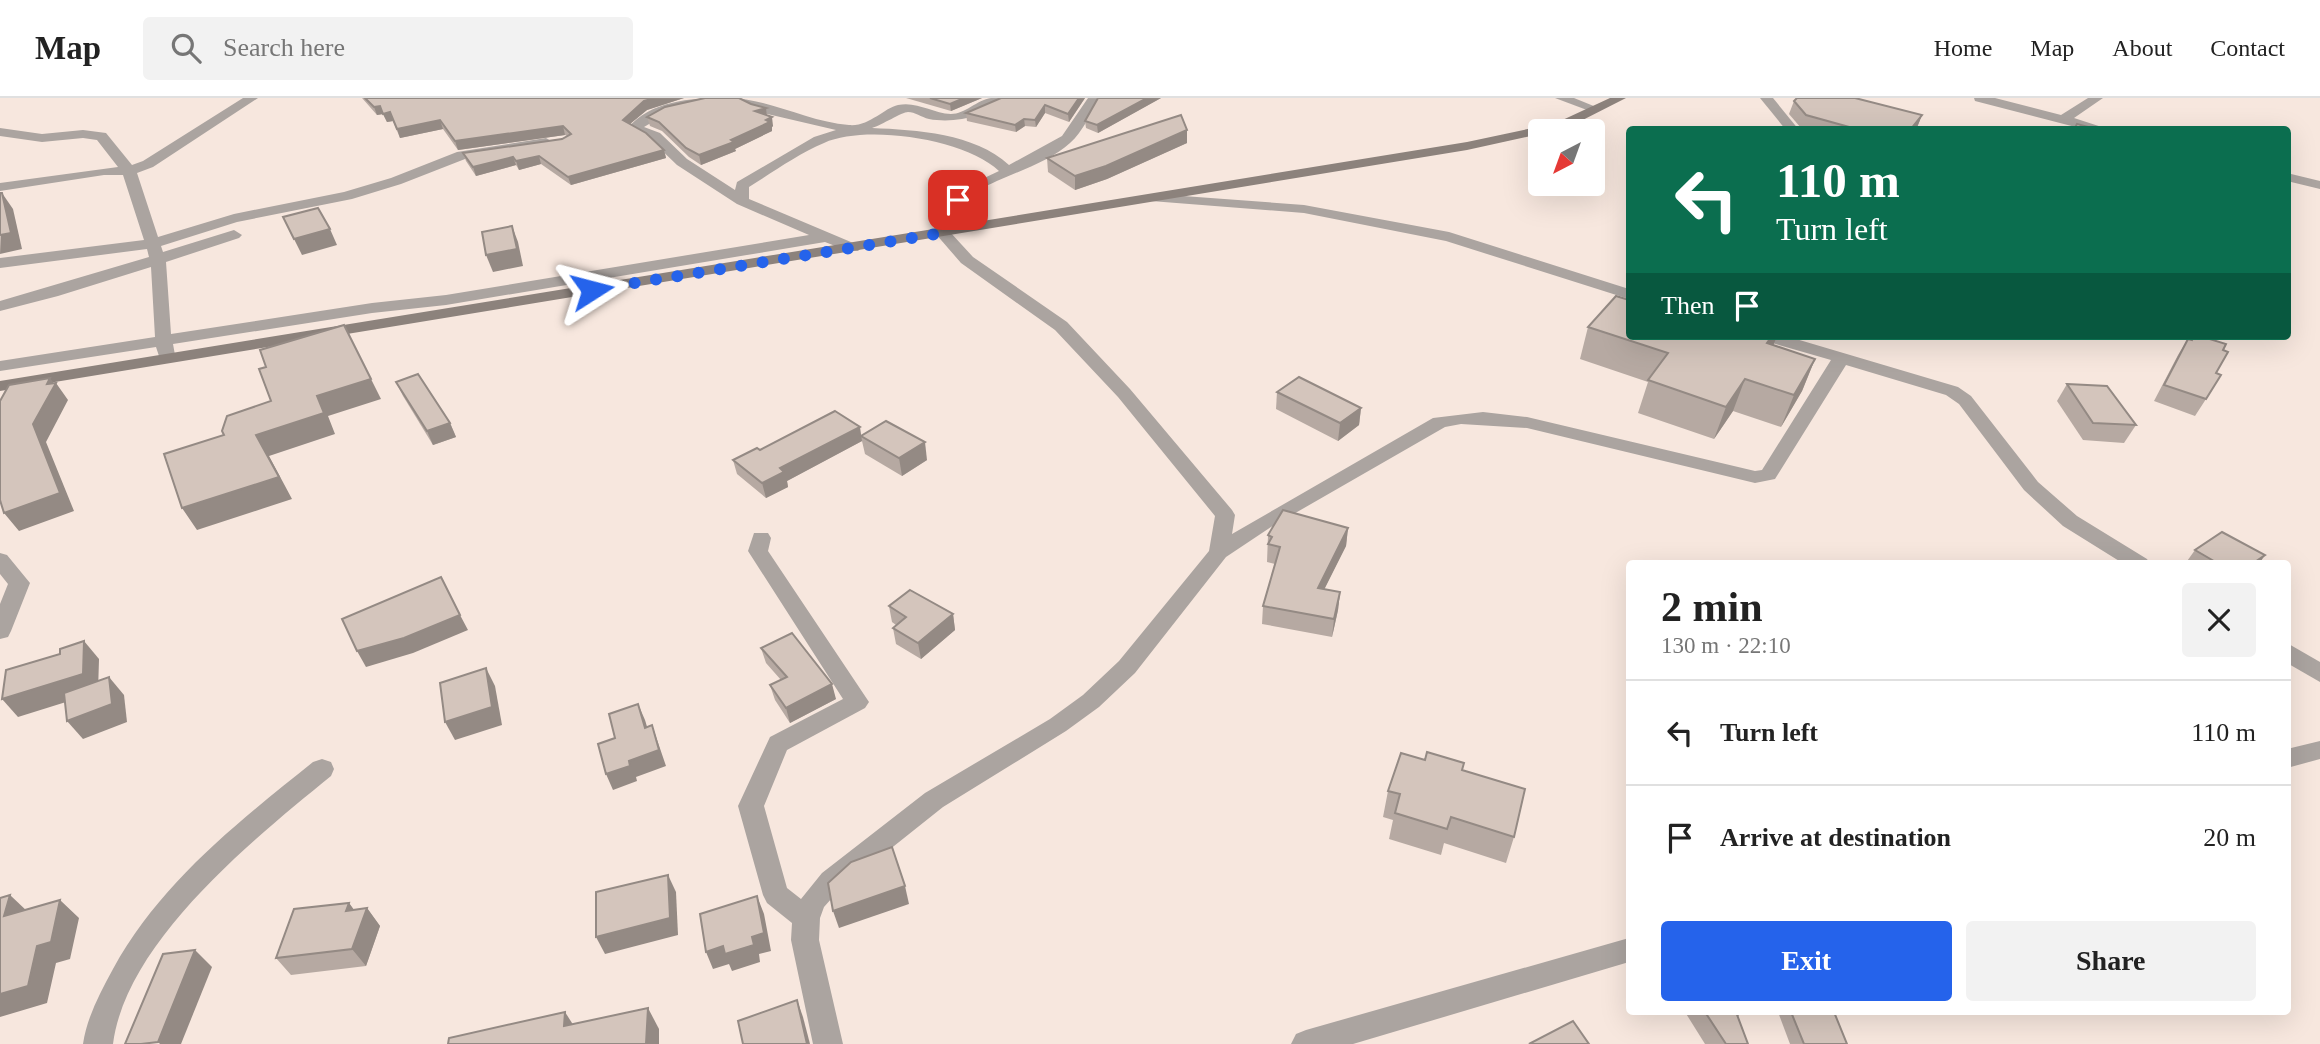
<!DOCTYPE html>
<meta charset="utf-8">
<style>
:root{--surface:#fff;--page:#f2f2f2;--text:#222;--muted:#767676;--line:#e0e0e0;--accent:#2563eb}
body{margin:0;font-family:"Times New Roman",serif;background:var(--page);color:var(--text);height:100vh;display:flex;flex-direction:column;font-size:26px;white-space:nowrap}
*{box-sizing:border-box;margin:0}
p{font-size:23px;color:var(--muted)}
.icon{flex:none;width:38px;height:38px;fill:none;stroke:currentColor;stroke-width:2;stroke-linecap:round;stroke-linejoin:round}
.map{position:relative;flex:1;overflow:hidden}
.details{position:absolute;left:1626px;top:462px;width:665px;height:455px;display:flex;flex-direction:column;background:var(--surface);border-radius:7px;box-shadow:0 7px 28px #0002}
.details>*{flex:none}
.guide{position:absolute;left:1626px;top:28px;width:665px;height:214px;border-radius:7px;box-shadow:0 7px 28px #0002;background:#0b6e4f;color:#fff;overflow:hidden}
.needle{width:46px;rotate:221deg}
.buttons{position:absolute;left:1528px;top:21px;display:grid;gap:14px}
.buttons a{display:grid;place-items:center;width:77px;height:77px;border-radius:7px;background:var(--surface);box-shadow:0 7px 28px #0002;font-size:35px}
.pin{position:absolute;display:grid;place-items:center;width:60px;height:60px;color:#fff;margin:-30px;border-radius:14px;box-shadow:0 4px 10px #0006}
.me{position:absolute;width:77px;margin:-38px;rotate:81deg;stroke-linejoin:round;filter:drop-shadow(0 0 5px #0008)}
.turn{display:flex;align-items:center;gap:24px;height:147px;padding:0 35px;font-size:32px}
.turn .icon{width:91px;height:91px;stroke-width:2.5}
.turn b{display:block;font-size:49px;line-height:60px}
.then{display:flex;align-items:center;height:66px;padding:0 35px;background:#0003;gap:14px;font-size:26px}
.round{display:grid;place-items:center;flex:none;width:74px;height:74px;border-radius:7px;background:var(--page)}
.head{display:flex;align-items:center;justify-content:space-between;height:119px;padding:0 35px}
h1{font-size:42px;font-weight:700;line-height:52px}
.action{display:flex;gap:14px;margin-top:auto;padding:14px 35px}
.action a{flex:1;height:80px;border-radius:7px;background:var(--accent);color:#fff;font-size:28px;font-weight:700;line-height:80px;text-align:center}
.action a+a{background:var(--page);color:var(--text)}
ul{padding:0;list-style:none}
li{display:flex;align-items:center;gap:21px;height:105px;padding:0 35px;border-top:2px solid var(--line)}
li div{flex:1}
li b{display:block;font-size:26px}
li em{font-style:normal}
header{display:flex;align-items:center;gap:42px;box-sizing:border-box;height:98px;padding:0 35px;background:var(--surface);border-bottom:2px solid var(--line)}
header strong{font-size:33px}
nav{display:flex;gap:38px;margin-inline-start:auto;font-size:24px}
.search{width:490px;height:63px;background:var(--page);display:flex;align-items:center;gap:18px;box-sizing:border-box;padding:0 24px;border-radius:7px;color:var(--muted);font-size:26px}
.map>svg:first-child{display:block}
</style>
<header>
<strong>Map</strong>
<div class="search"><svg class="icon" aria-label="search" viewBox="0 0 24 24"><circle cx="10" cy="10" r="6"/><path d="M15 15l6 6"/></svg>Search here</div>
<nav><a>Home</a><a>Map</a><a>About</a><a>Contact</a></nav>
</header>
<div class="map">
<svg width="2320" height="946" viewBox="0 0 2320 946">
<rect width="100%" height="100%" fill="#f7e7de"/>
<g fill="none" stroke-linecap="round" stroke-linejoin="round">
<g fill="#aba4a0" fill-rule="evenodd">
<path d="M243,0H258L153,69L137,75L158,139L234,116L344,94L391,80L457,54L546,40L553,44L546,48L465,61L401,86L352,101L237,124L161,148L163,154L234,132L242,137L239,140L166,164L171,236L372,205L446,197L809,137L737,106L677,67L650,41L628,30C650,3 691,0 723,0L722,3L666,16L644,29L660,35L687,61L735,92L737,84L814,39L836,32L754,13L728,0C768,0 808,24 849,27C869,29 884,10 898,7C917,3 932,15 951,16C965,16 977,2 991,0C996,0 1002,0 1007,0C988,18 955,26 929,21C921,19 915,14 908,14C902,14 882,27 872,30C917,32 974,35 1009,67L1062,38L1088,0H1100C1091,14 1083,34 1070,45C1038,75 970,82 947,120L950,134L973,159L1067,224L1130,291L1232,412L1235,417L1232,436L1433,320L1483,314L1527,319L1755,373L1762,372L1831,262L1762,242L1760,238H1786L1958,289L1971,298L2038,384L2077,418L2147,461L2150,466H2124L2063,428L2024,392L1959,306L1946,297L1846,267L1775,381L1755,385L1527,330L1461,326L1445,329L1271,429L1226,459L1135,575L1099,609L1066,633L943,709L840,791L824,809L820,820L819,842L843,946H813L791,842L792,825L767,805L763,797L738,708L770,639L843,601L748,453L754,435H768L771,440L768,453L869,604L865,610L787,652L764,708L787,790L801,801L822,775L925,695L1050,621L1083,597L1119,563L1209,453L1215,418L1118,299L1055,232L961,165L935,135L933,120C947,96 974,85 999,73C965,41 866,26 824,45C798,56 773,74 749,89V101L858,147L861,150L858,153H848L825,144L446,207L372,215L173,246L175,257L166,262L160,261L156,249L0,273V263L155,239L151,169L58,198L0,213V203L149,159L147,151L0,170V160L144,142L123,77H104L0,93V85L118,69L97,42L83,40L42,44L0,38V30L42,36L83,32L106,35L132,67L143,63Z"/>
<polygon points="1555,0 1574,0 1601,11 1595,15"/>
<polygon points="1760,0 1773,0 1799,32 1786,32"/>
<polygon points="1974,0 1995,0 2061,17 2088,0 2103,0 2074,20 2111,32 2087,32 1975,3"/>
<polygon points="2287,75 2320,83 2320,91 2287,83"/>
<polygon points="1156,96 1304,107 1449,134 1629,191 1629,201 1446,143 1304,115 1151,103 1149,100"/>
<polygon points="0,455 7,457 30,485 11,533 8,539 0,541 0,506 8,486 0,476"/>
<polygon points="2287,545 2320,564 2320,584 2287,565"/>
<path d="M322,661L331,664L334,671L331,678C255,740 126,843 113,946H83C87,919 100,895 113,871C160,785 237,725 313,664Z"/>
</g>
<g fill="#aba4a0" fill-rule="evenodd">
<polygon points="2320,643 2320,661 2287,670 2287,651"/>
<polygon points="1629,840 1629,864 1353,946 1291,946 1296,936 1306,932"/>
</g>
<polygon fill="#8c827c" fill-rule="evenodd" points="1610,0 1626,0 1565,31 1540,33 1540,36 1467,52 0,293 0,283 1467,44 1556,25"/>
</g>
<g fill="#b6a9a2">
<polygon points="362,0 684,0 647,12 630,26 664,52 666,60 571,87 541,66 519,72 516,67 476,78 466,63 463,55 562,41 567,38 565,37 458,52 443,31 400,40 393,23 387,24 383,16 377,17"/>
<polygon points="906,0 982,0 951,13"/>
<polygon points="1001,0 1085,0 1069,24 1045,15 1036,29 1025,28 1016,34 967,23 966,15"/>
<polygon points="1098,0 1161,0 1098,35 1086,30 1085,23"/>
<polygon points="1794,3 1922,17 1916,32 1806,32 1801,30 1789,16"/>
<polygon points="767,18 773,28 772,29 772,33 735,51 736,53 701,67 689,59 662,33 650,28 647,19"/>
<polygon points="1187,32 1187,45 1107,81 1075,92 1048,74 1047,60"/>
<polygon points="1588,229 1629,238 1777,238 1773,247 1815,261 1802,293 1781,329 1733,313 1714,341 1638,315 1648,284 1580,261"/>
<polygon points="2194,238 2223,252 2216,275 2206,301 2195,318 2154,303 2178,257 2188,241 2191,242"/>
<polygon points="396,284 450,325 456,339 433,347 403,298"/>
<polygon points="2067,286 2136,327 2124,345 2083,342 2057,303"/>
<polygon points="1277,294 1361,310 1359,327 1338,343 1276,311"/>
<polygon points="861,338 927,362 902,378 865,356 862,343 787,383 788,389 766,400 737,376 733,362 760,352"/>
<polygon points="1348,430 1346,448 1324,491 1340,494 1338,512 1332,539 1262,526 1263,508 1275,466 1267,464 1268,437"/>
<polygon points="2195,452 2259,466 2185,466"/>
<polygon points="889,508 953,516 955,532 921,561 896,546 893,530 896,527 892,524"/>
<polygon points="761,550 836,601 790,625 775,602 770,587 781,582 766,565"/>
<polygon points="1425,662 1463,672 1514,739 1506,765 1444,745 1441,757 1389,741 1393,722 1383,719 1388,693"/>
<polygon points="349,805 354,812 367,810 380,828 366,868 291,877 276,860"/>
<polygon points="1685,914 1741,914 1738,919 1748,946 1705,946"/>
<polygon points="1778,914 1834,914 1847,946 1790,946"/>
</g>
<g fill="#948a84">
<polygon points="655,0 684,0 647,12 625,30 623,22 644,3"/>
<polygon points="964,0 982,0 951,13 950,6"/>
<polygon points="1079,0 1085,0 1069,24 1068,16"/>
<polygon points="1147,0 1161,0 1098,35 1097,27"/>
<polygon points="1045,7 1045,15 1036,29 1035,22"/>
<polygon points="380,8 390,14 393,23 387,24 383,16 377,17 374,9"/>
<polygon points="766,10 767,19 755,13"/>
<polygon points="1922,17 1916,32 1910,32"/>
<polygon points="772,19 773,28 772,29 772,33 735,51 736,53 701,67 699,57 731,42"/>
<polygon points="1024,21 1025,28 1016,34 1015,27"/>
<polygon points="440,22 443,31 400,40 397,31"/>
<polygon points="563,28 565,37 458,52 455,43"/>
<polygon points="1187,32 1187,45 1107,81 1075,92 1075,78"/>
<polygon points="664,52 666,60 571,87 568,79"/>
<polygon points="539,58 541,66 519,72 516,63"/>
<polygon points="513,59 516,67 476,78 473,69"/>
<polygon points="2,95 13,111 22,151 0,156"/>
<polygon points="512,128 518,144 523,168 493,174 486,157"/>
<polygon points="330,131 337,147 302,157 294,141"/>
<polygon points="344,227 381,301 328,318 335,336 269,358 292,401 197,432 182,410 256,337 317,298"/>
<polygon points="1772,238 1777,238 1771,253 1767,245"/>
<polygon points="1815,261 1802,293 1781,329 1794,297"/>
<polygon points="50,280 55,287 56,285 68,302 46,344 74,413 19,433 4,415 47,286"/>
<polygon points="1745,281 1733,313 1714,341 1726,309"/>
<polygon points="1361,310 1359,327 1338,343 1340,325"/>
<polygon points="450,325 456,339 433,347 427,333"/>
<polygon points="860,329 862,343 787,383 788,389 766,400 762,385 780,370"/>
<polygon points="925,344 927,362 902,378 899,360"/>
<polygon points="1348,430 1346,448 1316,508 1318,490"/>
<polygon points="2265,457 2259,466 2252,466"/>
<polygon points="1340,494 1338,512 1332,539 1334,521"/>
<polygon points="953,516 955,532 921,561 918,545"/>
<polygon points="460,517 468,532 413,555 366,569 357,553"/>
<polygon points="84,543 99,561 98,594 18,619 2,601"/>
<polygon points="486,570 495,588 502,627 455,642 445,624"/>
<polygon points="109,579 124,597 127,624 83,641 67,623"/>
<polygon points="832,586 836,601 790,625 786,610"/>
<polygon points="638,606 645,622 652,645 645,630"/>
<polygon points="652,627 666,668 636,679 637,683 613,692 606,676 629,663"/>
<polygon points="668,777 676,794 678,837 605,856 596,839"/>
<polygon points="905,788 909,806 839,830 833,813"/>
<polygon points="10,797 28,814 4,818"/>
<polygon points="757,798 764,816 771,853 759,856 760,864 732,873 729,866 713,871 706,854 752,839"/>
<polygon points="60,802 79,820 70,861 56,865 47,905 0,919 0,896 37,848"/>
<polygon points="349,805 362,823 367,810 380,828 366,868 352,851 346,813"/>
<polygon points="195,852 212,869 181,946 160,946 158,944"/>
<polygon points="797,902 803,919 810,946 807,946"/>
<polygon points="648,910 659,931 659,946 646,946"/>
<polygon points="565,914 579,936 564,928"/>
</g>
<g fill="#d4c5bc" stroke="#948a84" stroke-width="2">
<polygon points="365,0 655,0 644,3 623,22 646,35 664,52 568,79 539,58 516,63 513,59 473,69 463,55 562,41 571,36 563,28 455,43 440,22 397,31 390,14 383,16 380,8 374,9"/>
<polygon points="705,0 739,0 751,6 766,10 755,13 772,19 766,22 770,24 731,42 734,44 699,57 686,50 659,24 647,19 665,9"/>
<polygon points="930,0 964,0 950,6"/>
<polygon points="1001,0 1079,0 1068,16 1045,7 1035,22 1024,21 1015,27 966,15"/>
<polygon points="1098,0 1147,0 1097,27 1085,23"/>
<polygon points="1797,0 1855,0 1922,17 1910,32 1860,32 1806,17 1794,3"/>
<polygon points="1181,17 1187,32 1106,68 1075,78 1047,60"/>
<polygon points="2077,26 2099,32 2074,32"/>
<polygon points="0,95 2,95 11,135 0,137"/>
<polygon points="318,110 330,131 294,141 283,119"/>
<polygon points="512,128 517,151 486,157 482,134"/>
<polygon points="1616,198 1629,202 1629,238 1772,238 1767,245 1815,261 1794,297 1745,281 1726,309 1648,282 1668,255 1588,229"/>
<polygon points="344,227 371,281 317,298 324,315 256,337 279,379 182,410 164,356 224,337 222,333 227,318 271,303 259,271 266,269 260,252"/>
<polygon points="2194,238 2200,238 2226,246 2223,252 2228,254 2216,275 2221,277 2206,301 2164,287 2188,241 2192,242"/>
<polygon points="418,276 450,325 427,333 396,284"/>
<polygon points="1299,279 1361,310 1340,325 1277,294"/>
<polygon points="50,280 47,286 56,285 33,326 60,395 4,415 0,402 0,303 9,287"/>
<polygon points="2067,286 2107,288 2136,327 2093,325"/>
<polygon points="835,313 860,329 780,370 784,374 762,385 733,362 757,350 760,352"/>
<polygon points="886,323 925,344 899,360 861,338"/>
<polygon points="1283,412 1348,430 1318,490 1340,494 1334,521 1263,508 1280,449 1268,446 1272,439 1268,437"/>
<polygon points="2222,434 2265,457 2252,466 2219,466 2195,452"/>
<polygon points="441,479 460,517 404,540 357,553 342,521"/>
<polygon points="910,492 953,516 918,545 893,530 906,519 889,508"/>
<polygon points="792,535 832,586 786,610 770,587 787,579 761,550"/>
<polygon points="84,543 83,576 2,601 6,572 60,556 60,551"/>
<polygon points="486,570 492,609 445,624 440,585"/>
<polygon points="109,579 112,606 67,623 64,595"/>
<polygon points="638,606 645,630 652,627 659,652 629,663 630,668 606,676 598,646 615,640 609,616"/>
<polygon points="1427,654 1464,665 1462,672 1525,691 1514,739 1451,719 1447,731 1395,715 1400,696 1388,693 1401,655 1425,662"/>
<polygon points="892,749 905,788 833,813 828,785 851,764"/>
<polygon points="668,777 670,820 596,839 596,794"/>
<polygon points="10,797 4,818 60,802 51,844 37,848 28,888 0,896 0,800"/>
<polygon points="757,798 764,835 752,839 754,847 725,856 723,848 706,854 700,816"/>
<polygon points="349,805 346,813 367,810 352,851 276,860 294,811"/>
<polygon points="195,852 158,944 141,946 125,946 163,856"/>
<polygon points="797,902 807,946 743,946 738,923"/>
<polygon points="648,910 646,946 448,946 449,940 565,914 564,928"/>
<polygon points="1705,914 1736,914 1748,946 1726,946"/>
<polygon points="1791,914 1834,914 1847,946 1804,946"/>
<polygon points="1573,923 1589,946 1529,946"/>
</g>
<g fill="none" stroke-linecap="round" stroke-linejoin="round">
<polyline stroke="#2563eb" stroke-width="12" stroke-dasharray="0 21.6" points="592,192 943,135 940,120 946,110 958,102"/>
</g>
</svg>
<div class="buttons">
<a><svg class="needle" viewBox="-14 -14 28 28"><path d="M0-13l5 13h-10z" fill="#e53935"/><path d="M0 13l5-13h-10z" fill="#767676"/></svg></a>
</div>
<div class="pin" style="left:958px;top:102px;background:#d93025"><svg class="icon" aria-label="arrive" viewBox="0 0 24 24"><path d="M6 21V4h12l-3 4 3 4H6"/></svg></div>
<svg class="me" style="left:592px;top:192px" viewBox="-20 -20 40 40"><path d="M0-17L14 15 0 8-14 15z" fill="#2563eb" stroke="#fff" stroke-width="4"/></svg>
<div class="guide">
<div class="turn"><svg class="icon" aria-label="left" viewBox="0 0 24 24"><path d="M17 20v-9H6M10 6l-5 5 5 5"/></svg><div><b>110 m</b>Turn left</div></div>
<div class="then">Then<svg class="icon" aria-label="arrive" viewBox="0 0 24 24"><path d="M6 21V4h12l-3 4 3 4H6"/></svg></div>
</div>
<section class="details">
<div class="head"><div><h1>2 min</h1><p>130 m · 22:10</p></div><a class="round"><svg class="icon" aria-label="close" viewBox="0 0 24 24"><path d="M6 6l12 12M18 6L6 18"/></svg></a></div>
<ul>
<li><svg class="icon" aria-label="left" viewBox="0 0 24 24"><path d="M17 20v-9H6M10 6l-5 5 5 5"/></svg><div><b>Turn left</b></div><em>110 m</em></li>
<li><svg class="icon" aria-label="arrive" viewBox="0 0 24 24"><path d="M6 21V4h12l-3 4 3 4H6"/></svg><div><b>Arrive at destination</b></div><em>20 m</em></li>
</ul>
<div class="action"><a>Exit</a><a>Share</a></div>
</section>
</div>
